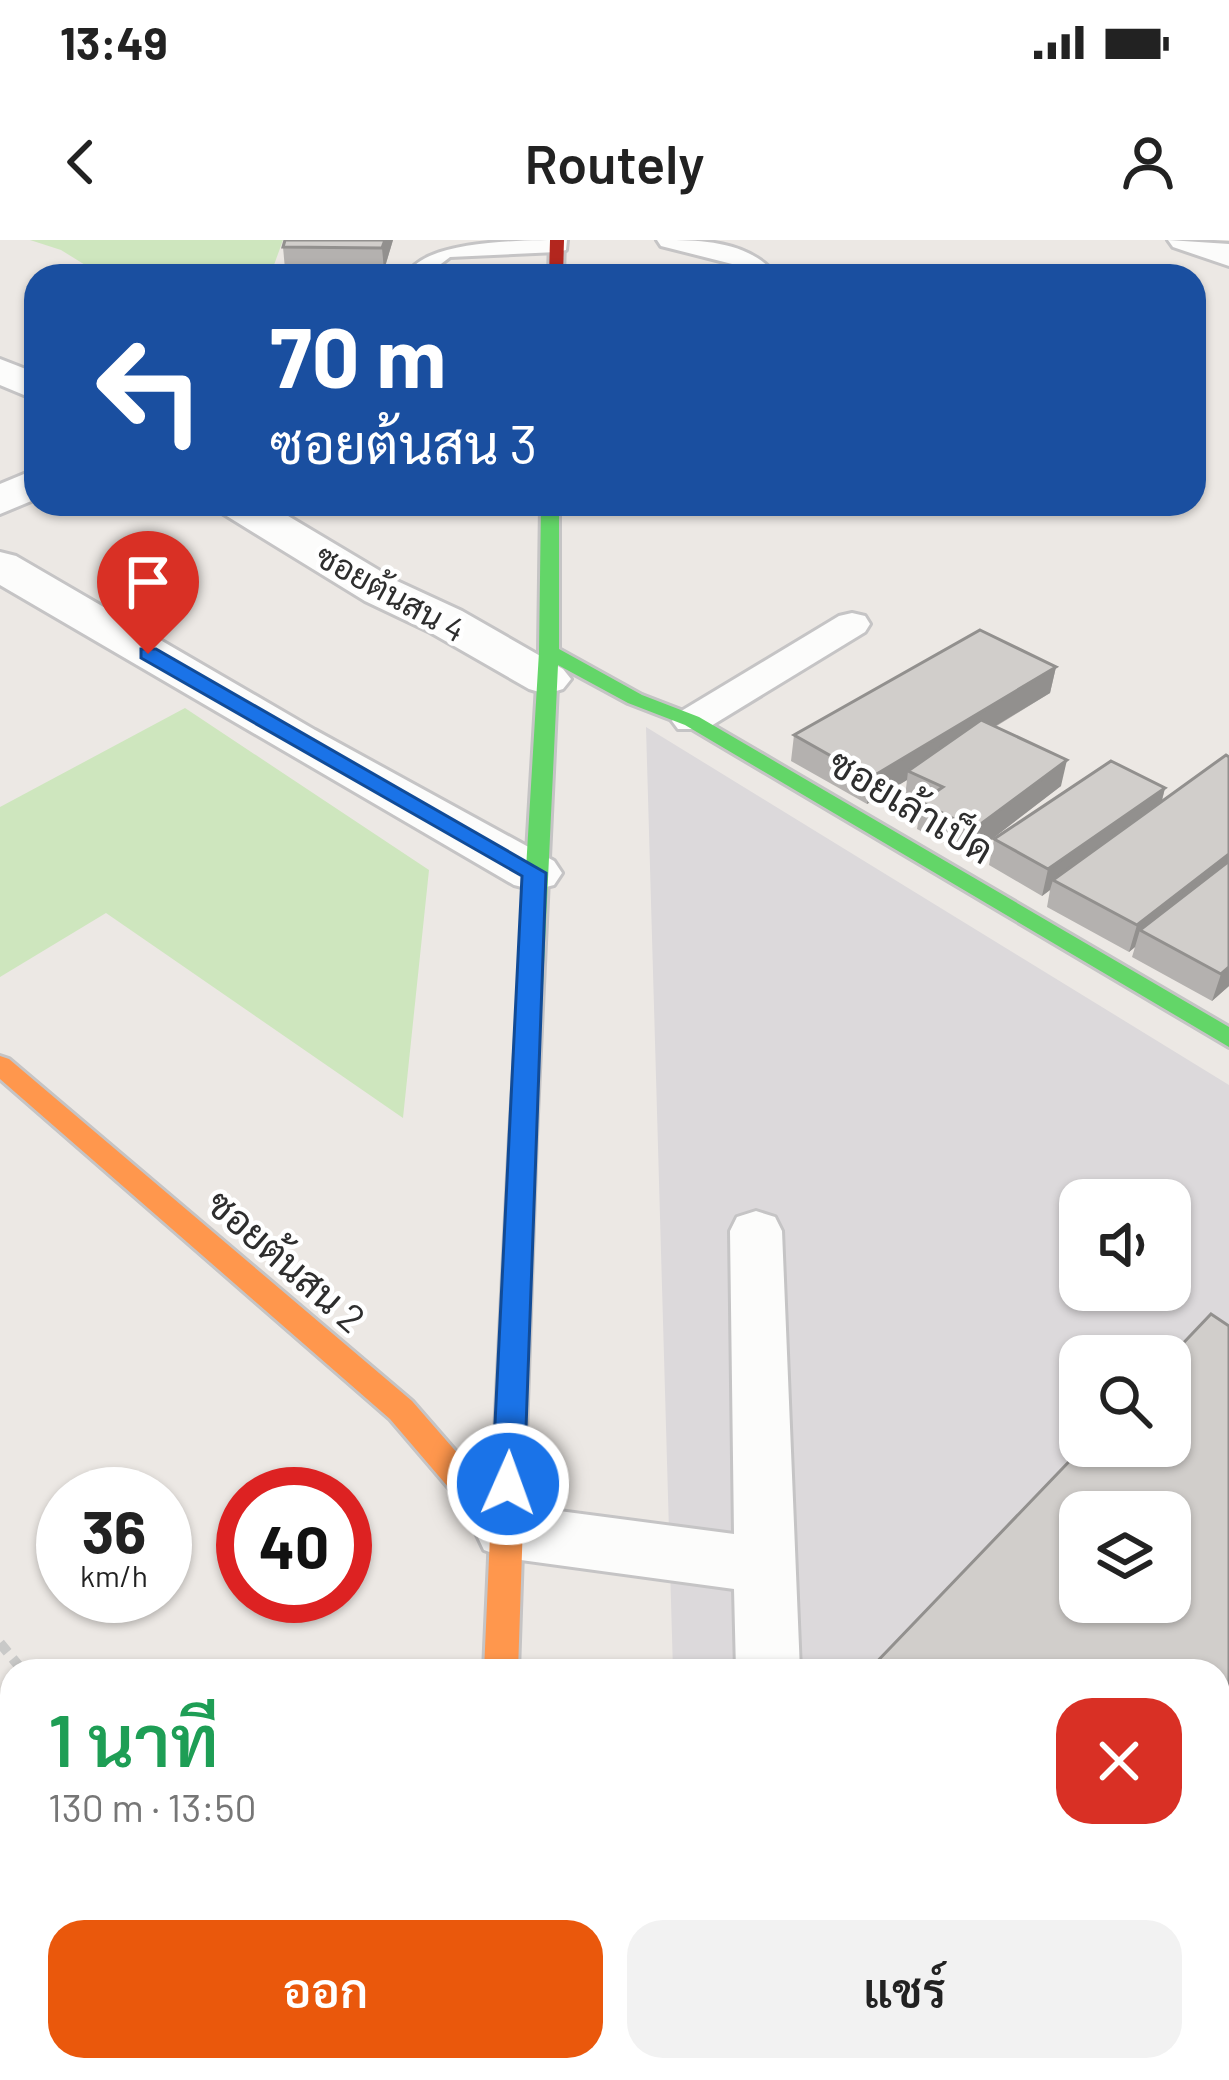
<!DOCTYPE html>
<html lang="th">
<meta charset="utf-8">
<style>
:root{--surface:#fff;--page:#f2f2f2;--text:#222;--muted:#767676;--accent:#ea580c}
body{margin:0;font-family:Barlow,Sarabun,sans-serif;background:var(--page);color:var(--text);height:100vh;display:flex;flex-direction:column;font-size:45px;white-space:nowrap}
*{box-sizing:border-box;margin:0}
p{font-size:39px;color:var(--muted)}
.icon{flex:none;width:66px;height:66px;fill:none;stroke:currentColor;stroke-width:2;stroke-linecap:round;stroke-linejoin:round}
.map{position:relative;flex:1;overflow:hidden}
.drawer{position:absolute;left:0px;top:1419px;width:1230px;height:423px;display:flex;flex-direction:column;background:var(--surface);border-radius:36px 36px 0 0;box-shadow:0 3px 9px #0004}
.drawer>*{flex:none}
.hud{position:absolute;left:24px;top:24px;width:1182px;height:252px;border-radius:36px;box-shadow:0 3px 9px #0004;background:#1a4fa0;color:#fff;overflow:hidden}
.tools{position:absolute;left:1059px;top:939px;display:grid;gap:24px}
.tools a{display:grid;place-items:center;width:132px;height:132px;border-radius:24px;background:var(--surface);box-shadow:0 3px 9px #0004;font-size:60px}
.speed{position:absolute;left:36px;top:1227px;display:flex;gap:24px;font-size:60px;font-weight:700;text-align:center}
.speed>*{display:grid;place-content:center;width:156px;height:156px;border-radius:50%;background:var(--surface);box-shadow:0 3px 9px #0004;line-height:1}
.speed small{font-size:30px;font-weight:400}
.speed .limit{border:18px solid #d22;background:#fff;color:#111}
.pin{position:absolute;display:grid;place-items:center;width:102px;height:102px;color:#fff;margin:-123px -51px;border-radius:50% 50% 50% 0;rotate:-45deg;box-shadow:0 0 12px #0007}
.pin .icon{rotate:45deg}
.me{position:absolute;width:132px;margin:-66px;rotate:2deg;stroke-linejoin:round;filter:drop-shadow(0 0 9px #0008)}
.turn{display:flex;align-items:center;gap:42px;height:252px;padding:0 48px;font-size:54px}
.turn .icon{width:156px;height:156px;stroke-width:2.5}
.turn b{display:block;font-size:84px;line-height:102px}
.round{display:grid;place-items:center;flex:none;width:126px;height:126px;border-radius:36px;background:var(--page)}
.head{display:flex;align-items:center;justify-content:space-between;height:204px;padding:0 48px}
h1{font-size:72px;font-weight:600;line-height:90px;color:#1e9e55}
.cta{display:flex;gap:24px;margin-top:auto;padding:24px 48px}
.cta a{flex:1;height:138px;border-radius:36px;background:var(--accent);color:#fff;font-size:48px;font-weight:600;line-height:138px;text-align:center}
.cta a+a{background:var(--page);color:var(--text)}
.status{display:flex;justify-content:space-between;align-items:center;height:84px;padding:0 60px;background:var(--surface);direction:ltr}
.status svg{height:33px;fill:currentColor}
header{display:flex;justify-content:space-between;align-items:center;height:156px;padding:0 48px;background:var(--surface);font-size:54px;font-weight:600}
.map>svg:first-child{display:block}
</style>
<div class="status"><b>13:49</b><svg viewBox="0 0 49 12"><path d="M0 12V9h3v3zM5 12V6h3v6zM10 12V3h3v9zM15 12V0h3v12zM26 1h20v11H26zM47 4h2v5h-2z"/></svg></div>
<header><svg class="icon" aria-label="back" viewBox="0 0 24 24"><path d="M15 5l-7 7 7 7"/></svg>Routely<svg class="icon" aria-label="person" viewBox="0 0 24 24"><circle cx="12" cy="8" r="4"/><path d="M4 21q1-7 8-7t8 7"/></svg></header>
<div class="map">
<svg width="1229" height="1840" viewBox="0 0 1229 1840">
<rect width="100%" height="100%" fill="#ece8e4"/>
<path fill="#dcd9db" fill-rule="evenodd" d="M646,487L1229,845V1840H685V1830H1218V1431H673ZM1080,960H1170V1050H1080ZM1080,1116H1170V1206H1080ZM1080,1272H1170V1362H1080Z"/>
<g fill="#cee6be">
<polygon points="30,0 283,0 270,36 103,36 61,10"/>
<polygon points="185,468 429,630 403,878 106,673 0,737 0,567"/>
</g>
<g fill="none" stroke-linecap="round" stroke-linejoin="round">
<defs>
<g id="lane">
<path d="M567,0L566,10L557,12L450,17L437,27L435,36H407C421,0 523,0 567,0Z"/>
<path d="M657,0C700,0 749,0 777,36H748L740,26L661,6Z"/>
<polygon points="852,373 865,376 870,384 865,392 706,489 678,489 672,481 678,473 839,376"/>
<polygon points="756,971 775,977 782,991 800,1431 736,1431 734,1349 506,1318 484,1310 475,1291 484,1272 506,1264 734,1294 730,991 737,977"/>
<rect x="750" y="1830" width="76" height="10"/>
</g>
<g id="street">
<polygon points="1168,0 1229,4 1229,26 1173,7"/>
<polygon points="0,119 36,133 36,160 0,145"/>
<polygon points="36,229 36,259 0,274 0,244"/>
<polygon points="216,264 268,264 397,341 462,371 563,429 571,439 563,449 546,454 529,449 428,391 365,361 222,273"/>
<polygon points="0,312 16,316 315,490 554,621 562,633 554,645 534,650 514,645 0,345"/>
</g>
<polygon id="fast" points="541,264 559,264 559,409 642,455 699,477 1229,787 1229,807 685,485 628,463 558,425 536,896 523,906 514,903 510,896 539,412"/>
<g id="slow">
<polygon points="0,816 9,819 412,1161 492,1253 510,896 523,886 532,889 536,896 518,1431 484,1431 490,1296 390,1179 0,839"/>
<polygon points="465,1830 505,1830 504,1840 464,1840"/>
</g>
<polygon id="jam" points="550,0 564,0 563,36 549,36"/>
</defs>
<use href="#lane" stroke="#c5c4c5" stroke-width="6"/>
<use href="#street" stroke="#c5c4c5" stroke-width="6"/>
<use href="#fast" stroke="#c5c4c5" stroke-width="6"/>
<use href="#slow" stroke="#c5c4c5" stroke-width="6"/>
<use href="#jam" stroke="#c5c4c5" stroke-width="6"/>
<polyline stroke="#c9c9c8" stroke-width="10" stroke-dasharray="12 8" stroke-linecap="butt" points="0,1403 23,1431"/>
<use href="#lane" fill="#fcfcfb" fill-rule="evenodd"/>
<use href="#street" fill="#fcfcfb" fill-rule="evenodd"/>
<use href="#fast" fill="#63d668" fill-rule="evenodd"/>
<use href="#slow" fill="#ff974d" fill-rule="evenodd"/>
<use href="#jam" fill="#b3261e" fill-rule="evenodd"/>
</g>
<g fill="#b4b1af">
<polygon points="285,0 393,0 384,30 285,29 283,7"/>
<polygon points="1056,427 1050,453 995,487 1061,546 970,616 917,589 921,565 905,557 907,540 867,564 791,521 794,495"/>
<polygon points="1165,548 1162,561 1229,746 1212,761 1132,717 1135,707 1129,712 1047,667 1050,650 1042,656 989,625 994,599"/>
<polygon points="1229,1086 1229,1839 1218,1829 1218,1431"/>
</g>
<g fill="#92908e">
<polygon points="385,0 393,0 384,30 382,8"/>
<polygon points="1056,427 1050,453 916,534 908,531 907,540 867,564 870,538"/>
<polygon points="1067,520 1061,546 970,616 974,589"/>
<polygon points="1165,548 1158,575 1053,640 1050,650 1042,656 1048,629"/>
<polygon points="1229,614 1229,634 1140,690 1135,707 1129,712 1137,685"/>
<polygon points="1229,727 1229,746 1212,761 1221,734"/>
</g>
<g fill="#d1cecb" stroke="#92908e" stroke-width="3" fill-rule="evenodd">
<polygon points="285,0 385,0 382,8 283,7"/>
<polygon points="980,390 1056,427 870,538 794,495"/>
<polygon points="981,480 1067,520 974,589 921,562 943,547 908,531"/>
<polygon points="1226,515 1229,517 1229,614 1137,685 1053,640"/>
<polygon points="1111,521 1165,548 1048,629 994,599"/>
<polygon points="1229,621 1229,727 1221,734 1140,690"/>
<path d="M1211,1074L1229,1086V1799L1218,1789V1431H868L1084,1206H1170V1117ZM1080,1272H1170V1362H1080Z"/>
</g>
<polygon fill="#1a73e8" stroke="#114b97" stroke-width="3" points="141,409 156,409 546,633 524,1244 520,1253 508,1258 497,1253 492,1244 522,636 141,418"/>
<g text-anchor="middle" dominant-baseline="central" stroke-width="9" stroke-linejoin="round" paint-order="stroke">
<g font-size="33" fill="#2e2e2e" stroke="#fff">
<text transform="translate(391 352) rotate(29)">ซอยต้นสน 4</text>
</g>
<g font-size="39" fill="#2e2e2e" stroke="#fff">
<text transform="translate(912 565) rotate(31)">ซอยเล้าเป็ด</text>
<text transform="translate(287 1020) rotate(41)">ซอยต้นสน 2</text>
</g>
</g>
</svg>
<div class="tools">
<a><svg class="icon" aria-label="sound" viewBox="0 0 24 24"><path d="M4 9h4l5-4v14l-5-4H4zM17 9q2 3 0 6"/></svg></a>
<a><svg class="icon" aria-label="search" viewBox="0 0 24 24"><circle cx="10" cy="10" r="6"/><path d="M15 15l6 6"/></svg></a>
<a><svg class="icon" aria-label="layers" viewBox="0 0 24 24"><path d="M12 4l9 5-9 5-9-5zM3 14l9 5 9-5"/></svg></a>
</div>
<div class="speed"><div>36<small>km/h</small></div><div class="limit">40</div></div>
<div class="pin" style="left:148px;top:414px;background:#d93025"><svg class="icon" aria-label="arrive" viewBox="0 0 24 24"><path d="M6 21V4h12l-3 4 3 4H6"/></svg></div>
<svg class="me" style="left:508px;top:1244px" viewBox="-20 -20 40 40"><circle r="17" fill="#1a73e8" stroke="#fff" stroke-width="3"/><path d="M0-11L8 9 0 5-8 9z" fill="#fff"/></svg>
<div class="hud">
<div class="turn"><svg class="icon" aria-label="left" viewBox="0 0 24 24"><path d="M17 20v-9H6M10 6l-5 5 5 5"/></svg><div><b>70 m</b>ซอยต้นสน 3</div></div>
</div>
<section class="drawer">
<div class="head"><div><h1>1 นาที</h1><p>130 m · 13:50</p></div><a class="round" style="background:#d93025;color:#fff"><svg class="icon" aria-label="close" viewBox="0 0 24 24"><path d="M6 6l12 12M18 6L6 18"/></svg></a></div>
<div class="cta"><a>ออก</a><a>แชร์</a></div>
</section>
</div>
